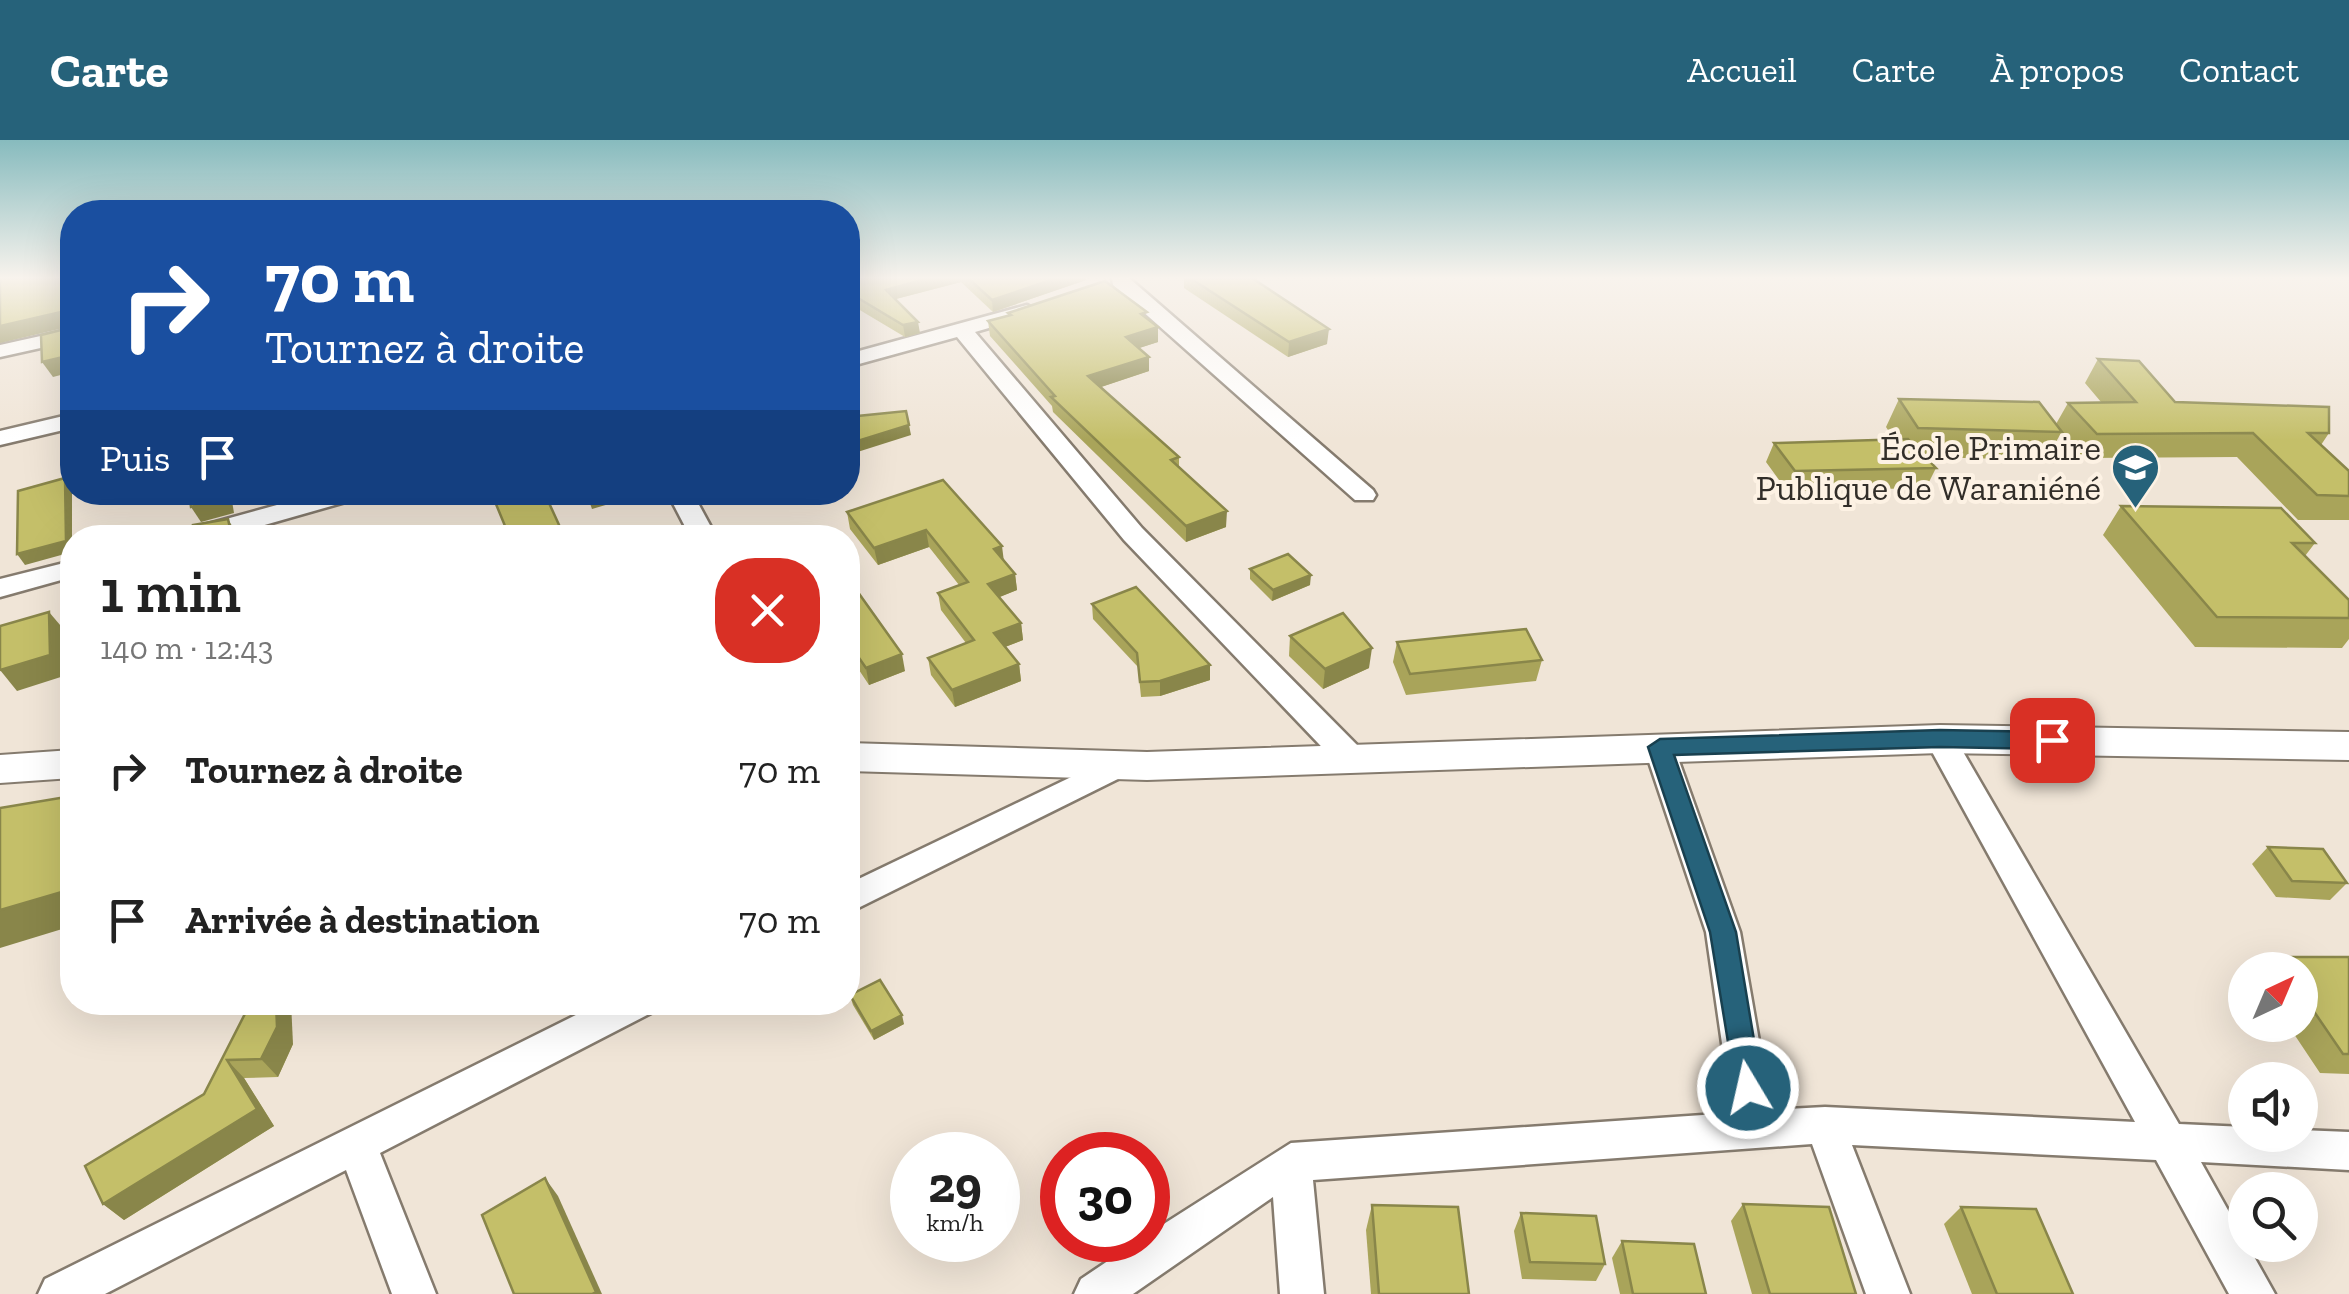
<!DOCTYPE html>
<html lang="fr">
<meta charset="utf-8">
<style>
:root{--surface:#fff;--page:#f6f6f6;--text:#222;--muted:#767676;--accent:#26627a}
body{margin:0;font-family:"Zilla Slab",serif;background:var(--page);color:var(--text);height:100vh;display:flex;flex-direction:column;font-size:38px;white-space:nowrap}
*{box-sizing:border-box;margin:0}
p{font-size:32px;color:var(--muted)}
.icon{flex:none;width:55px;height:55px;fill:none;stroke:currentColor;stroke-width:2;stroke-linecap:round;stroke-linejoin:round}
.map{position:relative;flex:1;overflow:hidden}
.details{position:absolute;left:60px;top:385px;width:800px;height:490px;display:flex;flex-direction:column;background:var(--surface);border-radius:40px;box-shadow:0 10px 40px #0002}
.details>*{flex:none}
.banner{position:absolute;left:60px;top:60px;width:800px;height:305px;border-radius:40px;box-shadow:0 10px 40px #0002;background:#1a4fa0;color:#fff;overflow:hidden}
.needle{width:65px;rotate:44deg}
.controls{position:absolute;left:2228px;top:812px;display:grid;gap:20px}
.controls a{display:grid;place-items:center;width:90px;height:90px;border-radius:50%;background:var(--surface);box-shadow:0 10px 40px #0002;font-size:50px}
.speed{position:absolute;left:890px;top:992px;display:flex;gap:20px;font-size:50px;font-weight:700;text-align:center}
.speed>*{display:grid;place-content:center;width:130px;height:130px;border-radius:50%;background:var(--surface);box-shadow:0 10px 40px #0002;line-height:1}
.speed small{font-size:25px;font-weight:400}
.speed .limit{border:15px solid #d22;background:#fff;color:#111}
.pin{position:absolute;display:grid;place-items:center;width:85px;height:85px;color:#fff;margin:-42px;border-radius:20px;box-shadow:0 5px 15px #0006}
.me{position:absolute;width:110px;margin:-55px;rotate:351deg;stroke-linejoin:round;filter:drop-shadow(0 0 8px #0008)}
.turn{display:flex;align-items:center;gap:35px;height:210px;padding:0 40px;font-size:45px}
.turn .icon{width:130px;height:130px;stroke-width:2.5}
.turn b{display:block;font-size:70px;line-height:85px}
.then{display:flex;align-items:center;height:95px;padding:0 40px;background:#0003;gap:20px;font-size:38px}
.round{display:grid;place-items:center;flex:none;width:105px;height:105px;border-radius:40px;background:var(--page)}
.overview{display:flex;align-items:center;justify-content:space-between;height:170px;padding:0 40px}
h1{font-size:60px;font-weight:600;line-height:75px}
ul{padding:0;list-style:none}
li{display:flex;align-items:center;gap:30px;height:150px;padding:0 40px}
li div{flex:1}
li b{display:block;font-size:38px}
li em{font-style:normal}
header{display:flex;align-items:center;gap:60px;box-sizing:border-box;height:140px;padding:0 50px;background:var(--accent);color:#fff}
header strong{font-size:48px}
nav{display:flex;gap:55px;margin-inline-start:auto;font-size:35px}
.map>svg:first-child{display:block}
</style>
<header>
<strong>Carte</strong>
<nav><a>Accueil</a><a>Carte</a><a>À propos</a><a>Contact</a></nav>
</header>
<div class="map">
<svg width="2349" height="1154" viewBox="0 0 2349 1154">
<rect width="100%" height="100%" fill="#f0e5d7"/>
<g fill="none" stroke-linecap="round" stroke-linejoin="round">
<defs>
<g id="minor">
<polygon points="1112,138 1129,138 1373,350 1376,355 1373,360 1355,360 1113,145"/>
<polygon points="1027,165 1037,171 1034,175 975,192 1142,388 1360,608 1364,616 1360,624 1338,624 1124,400 957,197 848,227 848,214"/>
<polygon points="72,189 72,201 0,217 0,205"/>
<polygon points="72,274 72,288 0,305 0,291"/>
<polygon points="324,352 366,352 363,357 219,398 175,398 179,392"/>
<polygon points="667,352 692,352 717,398 691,398"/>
<polygon points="72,421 72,437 0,457 0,439"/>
<polygon points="1940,588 1951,591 2179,984 2245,987 2245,995 2300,995 2300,990 2349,992 2349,1030 2201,1022 2275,1154 2229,1154 2156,1020 1852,1005 1910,1154 1866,1154 1812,1004 1313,1040 1324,1154 1280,1154 1273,1057 1133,1154 1074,1154 1081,1139 1139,1100 1148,1100 1148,1094 1291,1003 1732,973 1706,792 1644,607 1648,599 1670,599 1674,607 1740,792 1771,970 1825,967 2135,982 1925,599 1929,591"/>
<polygon points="1117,615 1128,618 1133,626 1128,634 848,773 848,744"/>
<polygon points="602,862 656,862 651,873 380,1013 436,1154 392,1154 346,1030 105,1154 38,1154 45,1139"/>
</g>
<g id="tertiary">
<polygon points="1940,585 2349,592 2349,620 1940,613 1147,640 848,631 848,603 1147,612"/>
<polygon points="72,610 72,638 0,643 0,615"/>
</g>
</defs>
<use href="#minor" stroke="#857b6e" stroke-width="5"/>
<use href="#tertiary" stroke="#857b6e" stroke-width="4"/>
<use href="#minor" fill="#fff" fill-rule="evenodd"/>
<use href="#tertiary" fill="#fff" fill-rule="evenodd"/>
</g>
<g fill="#a9a45a">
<polygon points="848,138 1086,138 1086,140 993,172 961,142 896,159 920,193 905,197 848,163"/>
<polygon points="1184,138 1252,138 1327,204 1288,217 1184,148"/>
<polygon points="1008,173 1147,179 1158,202 1139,208 1149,231 1101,247 1179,317 1179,326 1226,387 1186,402 1053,272 1052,266 990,196 988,181 1008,176"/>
<polygon points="2098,219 2175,262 2329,293 2321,305 2349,331 2349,380 2298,380 2237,317 2083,318 2061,293 2046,320 1925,317 1936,328 1926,348 1787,351 1766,322 1774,303 1894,299 1886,287 1899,259 2056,284 2068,263 2101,262 2085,243"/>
<polygon points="943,340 1015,434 1017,450 999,457 1021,483 1023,500 1005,507 1019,524 1021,541 955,567 931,535 928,518 966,503 941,470 938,453 959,445 929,407 878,425 850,389 847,372"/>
<polygon points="2121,366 2315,403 2305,416 2349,478 2349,499 2342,508 2195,507 2103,395"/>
<polygon points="1250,429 1310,445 1272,461 1250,439"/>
<polygon points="848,451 905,531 869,545 851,518 848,519"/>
<polygon points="1092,464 1210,540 1160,556 1141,557 1138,527 1093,479"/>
<polygon points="1290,496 1369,528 1323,549 1289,516"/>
<polygon points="1397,502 1542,520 1536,541 1406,555 1393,522"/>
<polygon points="2268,707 2347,743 2330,760 2276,757 2252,724"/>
<polygon points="2276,817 2349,817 2349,934 2320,933 2288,885 2300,885 2300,830 2263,830"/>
<polygon points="850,855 904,884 874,900 853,865"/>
<polygon points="251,862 293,904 278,937 244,938 274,986 124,1080 103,1064 204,954"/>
<polygon points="1743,1064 1856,1154 1752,1154 1731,1081"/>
<polygon points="1372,1065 1469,1154 1371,1154 1366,1090"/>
<polygon points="1961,1067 2073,1154 1972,1154 1944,1084"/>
<polygon points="1521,1073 1605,1124 1596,1141 1522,1139 1514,1091"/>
<polygon points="1622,1101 1706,1154 1620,1154 1612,1118"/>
</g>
<g fill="#89864a">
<polygon points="929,138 960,138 961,142 888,161 886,150"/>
<polygon points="1057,138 1086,138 1086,140 993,172 992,160"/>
<polygon points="65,171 72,186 0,203 0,186"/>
<polygon points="918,182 920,193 905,197 903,185"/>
<polygon points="1158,187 1158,202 1127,212 1126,197"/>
<polygon points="1329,189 1327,204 1288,217 1289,202"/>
<polygon points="67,216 72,232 53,237 42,222"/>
<polygon points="1149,217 1149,231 1089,251 1088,236"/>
<polygon points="909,285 911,295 848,315 848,304"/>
<polygon points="65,338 72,348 72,412 25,425 17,414"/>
<polygon points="224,352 229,352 231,355 234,373 201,382 191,367"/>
<polygon points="586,352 623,352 626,359 592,369"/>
<polygon points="1227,371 1226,387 1186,402 1186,386"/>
<polygon points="228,379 239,398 232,398"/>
<polygon points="926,390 929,407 878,425 874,408"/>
<polygon points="1002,406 1004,422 994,409"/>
<polygon points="1015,434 1017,450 990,461 988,444"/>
<polygon points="1311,435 1310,445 1272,461 1273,450"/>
<polygon points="49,472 66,492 67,535 17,551 0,530"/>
<polygon points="1021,483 1023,500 997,510 994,493"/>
<polygon points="1372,508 1369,528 1323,549 1325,529"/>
<polygon points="902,514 905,531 869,545 866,528"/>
<polygon points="1019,524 1021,541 955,567 952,550"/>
<polygon points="1210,525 1210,540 1160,556 1160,541"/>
<polygon points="72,749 72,786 0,808 0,770"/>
<polygon points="276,862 291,862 293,904 278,937 261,919"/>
<polygon points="902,875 904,884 874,900 871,891"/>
<polygon points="227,920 244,938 274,986 124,1080 103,1064 257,969"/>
<polygon points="545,1038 558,1056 602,1154 592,1154"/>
</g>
<g fill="#c4bf69" stroke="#89864a" stroke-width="2.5">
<polygon points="0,138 72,138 72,244 68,245 67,216 42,222 41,195 65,189 65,171 0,186"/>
<polygon points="848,138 929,138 886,150 918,182 903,185 848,152"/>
<polygon points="968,138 1057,138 992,160"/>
<polygon points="1190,138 1252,138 1329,189 1289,202"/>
<polygon points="1105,141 1147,172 1141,174 1158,187 1126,197 1149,217 1088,236 1179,317 1171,320 1227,371 1186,386 1051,257 1055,256 988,181 1011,175 1008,173"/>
<polygon points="2098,219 2139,221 2175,262 2329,267 2329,293 2308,293 2349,331 2349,356 2317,355 2253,293 2097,294 2068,263 2136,262"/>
<polygon points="1899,259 2039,262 2062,292 1918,288"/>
<polygon points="906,271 909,285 848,304 848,277"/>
<polygon points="1908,299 1936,328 1795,331 1774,303"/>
<polygon points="65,338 66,401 17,414 18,351"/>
<polygon points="943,340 1002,406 994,409 1015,434 988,444 1021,483 994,493 1019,524 952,550 928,518 974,500 938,453 968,442 926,390 874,408 847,372"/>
<polygon points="189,352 224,352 225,358 191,367"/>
<polygon points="491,352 544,352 565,398 510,398"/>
<polygon points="2121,366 2281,368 2315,403 2292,403 2349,460 2349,478 2217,477"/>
<polygon points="228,379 232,398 195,398 193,385"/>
<polygon points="1288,414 1311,435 1273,450 1250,429"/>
<polygon points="1136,447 1210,525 1160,541 1140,542 1137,513 1092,464"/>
<polygon points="855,448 902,514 866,528 848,502 848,451"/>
<polygon points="49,472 50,515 0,530 0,486"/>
<polygon points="1343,473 1372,508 1325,529 1290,496"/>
<polygon points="1526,489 1542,520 1410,534 1397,502"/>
<polygon points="72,656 72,749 0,770 0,668"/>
<polygon points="2268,707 2323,709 2347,743 2292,741"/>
<polygon points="2276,817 2349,817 2349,914 2343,914 2300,851 2300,830 2285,830"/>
<polygon points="880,840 902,875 871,891 850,855"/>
<polygon points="251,862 276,862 277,887 261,919 227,920 257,969 103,1064 85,1026 204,954"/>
<polygon points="545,1038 596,1152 592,1154 514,1154 482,1075"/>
<polygon points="1743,1064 1829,1067 1856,1154 1770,1154"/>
<polygon points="1372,1065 1458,1067 1469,1154 1379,1154"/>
<polygon points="1961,1067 2036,1069 2073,1154 1997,1154"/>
<polygon points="1521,1073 1596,1076 1605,1124 1530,1122"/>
<polygon points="1622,1101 1694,1104 1706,1154 1633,1154"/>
</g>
<linearGradient id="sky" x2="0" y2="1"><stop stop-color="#87bbbe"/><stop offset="0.46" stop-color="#f8f3ed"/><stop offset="1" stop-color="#f8f3ed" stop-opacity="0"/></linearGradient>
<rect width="2349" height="300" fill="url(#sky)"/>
<polygon fill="#26627a" stroke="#19404f" stroke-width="2.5" points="1940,590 2052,592 2064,600 2052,609 1940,607 1674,615 1736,792 1762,948 1758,957 1748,961 1737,957 1710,792 1648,607 1660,599"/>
<defs>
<symbol id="school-pin" viewBox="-11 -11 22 30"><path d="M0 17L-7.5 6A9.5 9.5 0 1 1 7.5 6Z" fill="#26627a" stroke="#fdf2e4"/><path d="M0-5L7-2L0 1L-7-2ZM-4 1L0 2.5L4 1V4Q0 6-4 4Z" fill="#fff"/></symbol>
</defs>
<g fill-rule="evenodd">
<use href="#school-pin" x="2108" y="300" width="55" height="75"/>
</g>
<g text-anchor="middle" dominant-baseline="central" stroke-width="8" stroke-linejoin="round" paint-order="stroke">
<g font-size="35" fill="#322e29" stroke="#fdf2e4" text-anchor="end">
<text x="2101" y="308">École Primaire<tspan x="2101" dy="40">Publique de Waraniéné</tspan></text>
</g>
</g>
</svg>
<div class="controls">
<a><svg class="needle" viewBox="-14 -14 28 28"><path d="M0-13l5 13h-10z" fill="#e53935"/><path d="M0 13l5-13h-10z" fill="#767676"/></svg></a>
<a><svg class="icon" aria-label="sound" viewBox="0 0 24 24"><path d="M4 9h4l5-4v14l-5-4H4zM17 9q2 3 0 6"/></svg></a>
<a><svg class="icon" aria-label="search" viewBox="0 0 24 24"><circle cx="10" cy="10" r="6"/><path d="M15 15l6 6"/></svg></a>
</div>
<div class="speed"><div>29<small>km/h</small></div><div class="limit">30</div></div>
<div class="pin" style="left:2052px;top:600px;background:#d93025"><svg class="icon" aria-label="arrive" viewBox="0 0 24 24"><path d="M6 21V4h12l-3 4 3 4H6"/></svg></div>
<svg class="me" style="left:1748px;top:948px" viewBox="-20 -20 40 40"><circle r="17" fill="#26627a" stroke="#fff" stroke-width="3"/><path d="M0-11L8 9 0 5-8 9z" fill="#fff"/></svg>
<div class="banner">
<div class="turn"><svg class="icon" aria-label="right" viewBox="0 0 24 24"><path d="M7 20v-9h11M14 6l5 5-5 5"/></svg><div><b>70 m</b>Tournez à droite</div></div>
<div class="then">Puis<svg class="icon" aria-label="arrive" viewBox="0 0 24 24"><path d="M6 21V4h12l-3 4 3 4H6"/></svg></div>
</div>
<section class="details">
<div class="overview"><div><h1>1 min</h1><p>140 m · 12:43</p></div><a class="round" style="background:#d93025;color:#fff"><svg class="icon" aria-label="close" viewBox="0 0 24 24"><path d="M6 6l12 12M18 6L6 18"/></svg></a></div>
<ul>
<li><svg class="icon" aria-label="right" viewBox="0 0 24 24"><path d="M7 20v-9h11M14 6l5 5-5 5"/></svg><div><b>Tournez à droite</b></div><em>70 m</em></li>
<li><svg class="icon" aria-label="arrive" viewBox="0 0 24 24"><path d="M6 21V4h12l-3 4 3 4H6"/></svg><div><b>Arrivée à destination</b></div><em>70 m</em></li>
</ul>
</section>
</div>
